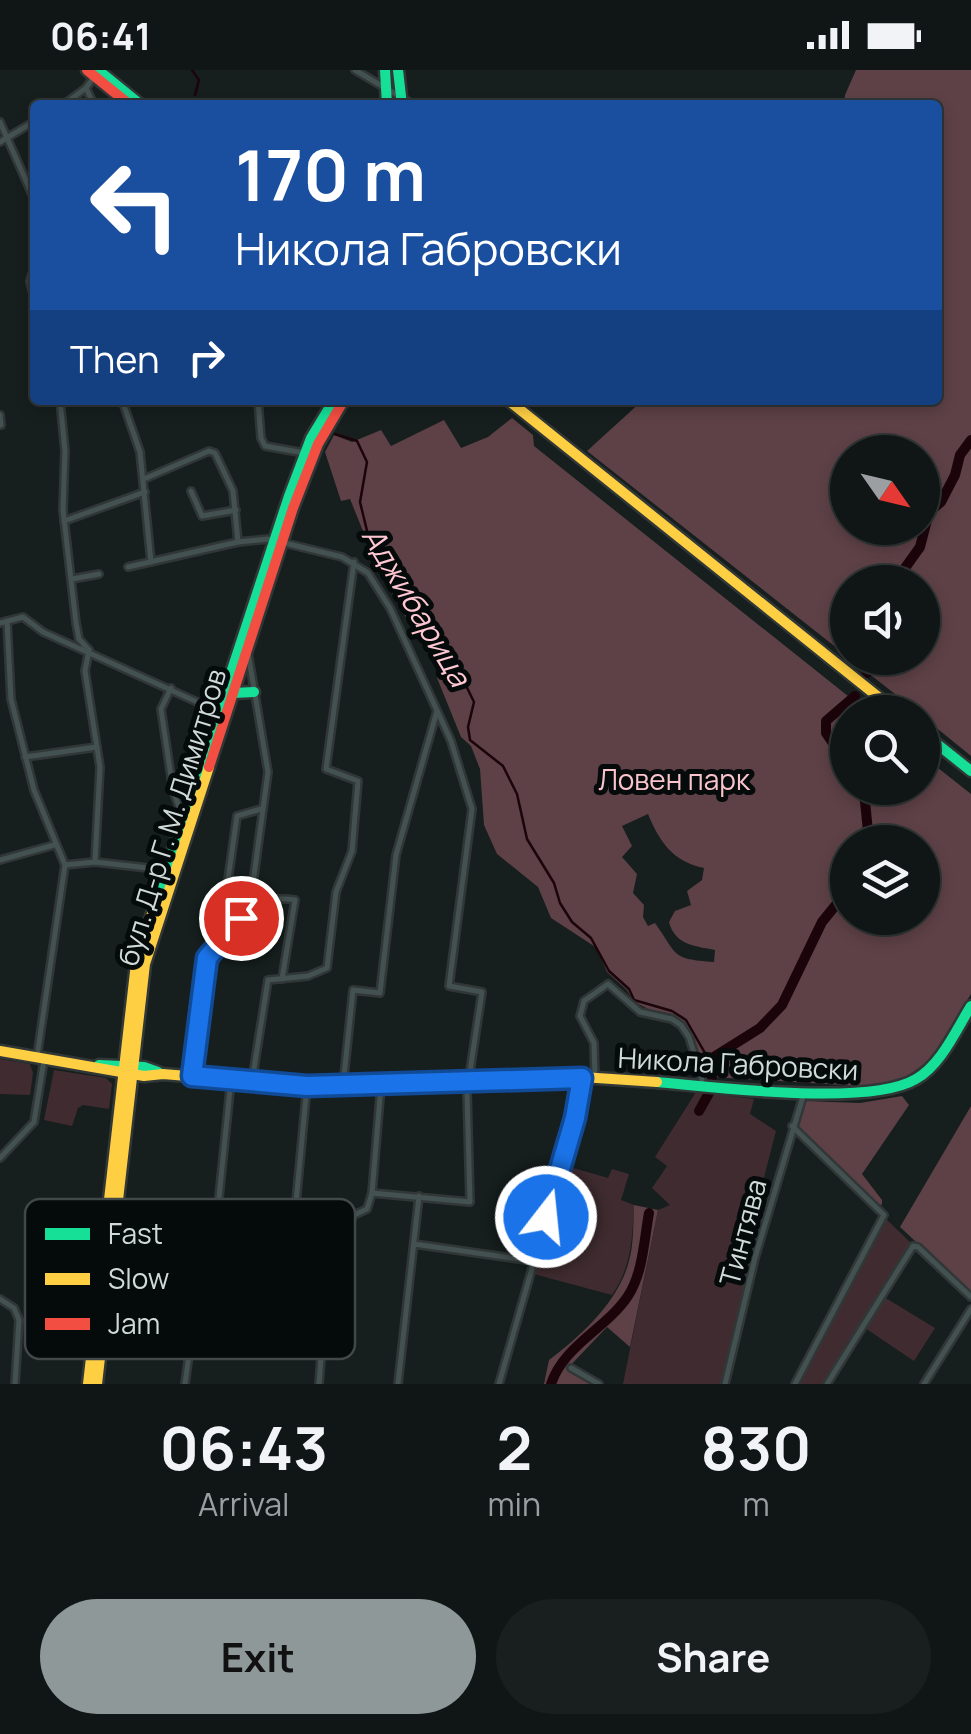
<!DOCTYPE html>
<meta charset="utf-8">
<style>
:root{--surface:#101616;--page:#191f1f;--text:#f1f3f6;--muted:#9c9fa1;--line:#303535;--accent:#8f9898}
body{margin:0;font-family:Manrope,sans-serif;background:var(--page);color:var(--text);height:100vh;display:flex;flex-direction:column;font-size:38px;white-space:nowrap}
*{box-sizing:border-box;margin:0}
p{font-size:32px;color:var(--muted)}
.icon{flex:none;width:55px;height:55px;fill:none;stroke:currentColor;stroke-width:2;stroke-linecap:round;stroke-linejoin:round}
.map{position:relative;height:1314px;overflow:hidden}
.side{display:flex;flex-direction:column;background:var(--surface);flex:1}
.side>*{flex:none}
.top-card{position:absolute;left:30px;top:30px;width:912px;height:305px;border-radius:10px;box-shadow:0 5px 15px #0003,0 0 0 2px var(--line);background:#1a4fa0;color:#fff;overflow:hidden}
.needle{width:65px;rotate:124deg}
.tools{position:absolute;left:830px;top:365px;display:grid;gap:20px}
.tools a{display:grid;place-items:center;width:110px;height:110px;border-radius:50%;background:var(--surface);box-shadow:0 5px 15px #0003,0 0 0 2px var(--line);font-size:50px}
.pin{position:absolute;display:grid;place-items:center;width:85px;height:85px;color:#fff;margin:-42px;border:5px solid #fff;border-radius:50%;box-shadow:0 2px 10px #0007}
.me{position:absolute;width:110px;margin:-55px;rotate:16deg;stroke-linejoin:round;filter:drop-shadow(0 0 8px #0008)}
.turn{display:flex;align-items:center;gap:35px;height:210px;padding:0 40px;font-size:45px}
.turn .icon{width:130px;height:130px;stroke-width:2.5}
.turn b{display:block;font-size:70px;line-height:85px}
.then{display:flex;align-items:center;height:95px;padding:0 40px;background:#0003;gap:20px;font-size:38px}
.eta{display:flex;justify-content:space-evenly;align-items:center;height:170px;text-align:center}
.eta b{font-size:60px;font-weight:700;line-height:70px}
.cta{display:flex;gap:20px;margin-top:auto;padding:20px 40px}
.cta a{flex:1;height:115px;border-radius:60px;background:var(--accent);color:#111;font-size:40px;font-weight:700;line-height:115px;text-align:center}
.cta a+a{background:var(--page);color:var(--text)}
.status{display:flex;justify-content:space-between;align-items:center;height:70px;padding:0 50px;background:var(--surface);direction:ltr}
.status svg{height:28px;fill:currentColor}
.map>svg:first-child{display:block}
</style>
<div class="status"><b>06:41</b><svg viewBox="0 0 49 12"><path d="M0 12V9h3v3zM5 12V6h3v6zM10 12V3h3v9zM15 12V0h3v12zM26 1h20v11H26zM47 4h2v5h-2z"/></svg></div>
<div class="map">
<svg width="971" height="1314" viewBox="0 0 971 1314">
<rect width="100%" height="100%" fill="#161e1e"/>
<g fill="#402c30">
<polygon points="0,989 30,994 33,1003 30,1025 0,1024"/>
<polygon points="54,1000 106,1008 112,1014 109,1039 83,1035 78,1038 72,1056 44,1050"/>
<polygon points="696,1022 754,1029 750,1044 776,1061 752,1154 763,1157 725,1314 623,1314 658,1140 670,1135 652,1118 667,1096 655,1087"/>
<path d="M570,1097L608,1108L612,1099L629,1104L621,1130L634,1135C632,1169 632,1196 612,1225L530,1203L556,1111L565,1113Z"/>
<polygon points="886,1149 911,1173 822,1314 799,1314"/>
<polygon points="884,1227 935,1258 914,1291 865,1258"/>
</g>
<g fill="#5d4146" fill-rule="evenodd">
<path d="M856,0H971V686L923,647L922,642H918L849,588H922V512H848L847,586L587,381L643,330H938V35H844L845,25ZM848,382H922V458H848Z"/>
<path d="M512,348L533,365L534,376L868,642H848V718H922L923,686L971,724V924L930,990L896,1014L876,1017L713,1007L706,1001L684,952L672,944L650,940L633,931L627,920L607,902L597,878L551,848L538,817L497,784L484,755L480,699L471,676L461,667L437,608L440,601L434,586L440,583L427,555L413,560L378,498L350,429L341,431L325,382L334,365L352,372L381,360L391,376L444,350L461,378L488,367ZM648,744C659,771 673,792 704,798L702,810L687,821L691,835L675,841L669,852C675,875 695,876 715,880L714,892C670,889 678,885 655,853L648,856L643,847L644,835L633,823L637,804L622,787L632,776L622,756ZM848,772H922V848H848Z"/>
<polygon points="902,1026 909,1035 862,1104 882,1130 882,1135 873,1132 797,1056 806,1031 860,1033"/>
<polygon points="971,1036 971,1223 900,1157"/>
<path d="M634,1135L658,1140L630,1277L607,1257L567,1299L591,1314H544L549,1290C581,1266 619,1231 629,1191C634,1173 633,1153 634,1135Z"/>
</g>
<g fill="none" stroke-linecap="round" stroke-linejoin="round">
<g stroke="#1b050b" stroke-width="2.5">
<polyline points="192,0 199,10 195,25"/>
<polyline points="335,364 357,371 367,392 360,432 369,469 430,551 448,594 457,597 474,632 468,657 470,670 503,696 517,724 527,769 554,813 560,833 572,852 591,868 609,901 629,919 634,930 672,941 686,950 709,990"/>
</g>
<g stroke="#1b050b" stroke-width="10">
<polyline points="895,512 920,477 929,442 941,432 955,405 960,385 971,370"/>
<polyline points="867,603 870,588"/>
<polyline points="848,695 826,663 826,651 855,626"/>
<polyline points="860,718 865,731 869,772"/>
<polyline points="712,1007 709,990 760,958 782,935 822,852 848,820"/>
<polyline points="699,1041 709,1023"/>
<path d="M551,1314C564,1275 606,1259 628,1226C643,1203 644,1170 649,1143"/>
</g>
<defs>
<g id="street">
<polyline points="355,0 414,35"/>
<polyline points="86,18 94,35"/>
<polyline points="63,35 86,18 94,7"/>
<polyline points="0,52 35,131"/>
<polyline points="0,72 35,51"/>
<polyline points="35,195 30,211 35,231"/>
<polyline points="60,330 65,381 63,440 76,553 79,569 89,580"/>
<polyline points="122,330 140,382 151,492"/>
<polyline points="258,330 261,368 265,376 304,383"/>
<polyline points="0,345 1,355"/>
<polyline points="144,409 209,381 215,383 233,421 238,472"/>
<polyline points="191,421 202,446 236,440"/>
<polyline points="64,451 145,422"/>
<polyline points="128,497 238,472 268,469 342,487 368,503 390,538 451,671 472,739 449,916 482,922 467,1021 470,1132 372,1123"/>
<polyline points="72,509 99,504"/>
<polyline points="7,551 11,629 34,720 65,795 37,987"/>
<polyline points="0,553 23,547 43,562 217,641"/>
<polyline points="89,580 85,601 100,697 95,792"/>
<polyline points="171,618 161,639 173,720 180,740 185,741"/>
<polyline points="25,687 97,677"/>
<polyline points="0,790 54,775"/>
<polyline points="65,795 95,792 166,800"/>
<path d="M251,828C267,831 281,827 295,830L282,909"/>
<polyline points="241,848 226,824 237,746 261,739"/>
<polyline points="192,1006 207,888 241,849 251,828 268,702 248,583"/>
<polyline points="595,1008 594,973 580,946 584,931 608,914 640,942 672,949 681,955 689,967 702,1008 701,1015"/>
<polyline points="252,1011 268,910 308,906 327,898 336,822 352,781 358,711 326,699 354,492"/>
<polyline points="307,1016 292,1175 323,1211 326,1223 319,1314"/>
<polyline points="343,1016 353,920 380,923 396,785 437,641"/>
<polyline points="792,1056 884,1145 795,1314"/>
<polyline points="0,1088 34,1052 44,990"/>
<polyline points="414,1174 533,1191"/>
<polyline points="0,1229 14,1238 19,1250 15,1314"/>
<polyline points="325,1239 342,1215 352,1146 367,1139 372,1123 381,1015"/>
<polyline points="104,1251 190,1265"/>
<polyline points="138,1257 148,1146 216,1154"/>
<polyline points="571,1298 599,1314"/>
<polyline points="185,1314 194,1247 208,1235 231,1010"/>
<polyline points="398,1314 419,1126"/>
<polyline points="499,1314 575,1048 582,1007"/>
<polyline points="725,1314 755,1188 804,1023"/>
<polyline points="827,1314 913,1176 918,1177 971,1227"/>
<polyline points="924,1314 971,1239"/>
</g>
<g id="fast">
<polyline points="98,0 141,35"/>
<polyline points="385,0 387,35"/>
<polyline points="398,0 402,35"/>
<polyline points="233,623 254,622"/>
<polyline points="922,662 971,701"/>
<polyline points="156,831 289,426 311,368 334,330"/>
<polyline points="99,995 144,997 158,1002"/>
<path d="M657,1012C716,1017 869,1037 916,1009C941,995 956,960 971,936"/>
</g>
<g id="slow">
<polyline points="508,330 897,642"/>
<polyline points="0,981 144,1006 163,1004 307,1016 582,1007 657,1012"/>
<polyline points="88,1314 136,893 156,831"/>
<polyline points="97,1314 145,894 209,697"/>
</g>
<g id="jam">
<polyline points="87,0 130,35"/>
<polyline points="209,697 293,438 318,374 344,330"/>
</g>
</defs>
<use href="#street" stroke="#313737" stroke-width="10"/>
<use href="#fast" stroke="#313737" stroke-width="15"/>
<use href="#slow" stroke="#313737" stroke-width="15"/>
<use href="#jam" stroke="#313737" stroke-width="15"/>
<use href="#street" stroke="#435150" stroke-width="5"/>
<use href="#fast" stroke="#16e098" stroke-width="10"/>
<use href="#slow" stroke="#ffcf43" stroke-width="10"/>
<use href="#jam" stroke="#f24e42" stroke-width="10"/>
</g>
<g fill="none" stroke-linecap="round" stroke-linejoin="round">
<defs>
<polyline id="route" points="241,848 207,888 192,1006 307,1016 582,1008 575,1048 546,1147"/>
</defs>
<use href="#route" stroke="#114b97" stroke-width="25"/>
<use href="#route" stroke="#1a73e8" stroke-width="18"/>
</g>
<g text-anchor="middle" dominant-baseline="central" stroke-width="10" stroke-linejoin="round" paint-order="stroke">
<g font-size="28" fill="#fac4cd" stroke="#050a0a">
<text x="674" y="709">Ловен парк</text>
</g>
<g font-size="28" fill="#d0dad9" stroke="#050a0a">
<text transform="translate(171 747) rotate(-73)">бул. Д-р Г. М. Димитров</text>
<text transform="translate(738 993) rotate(3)">Никола Габровски</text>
<text transform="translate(742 1162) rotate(-75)">Тинтява</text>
</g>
<g font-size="30" font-style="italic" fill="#ffc8d2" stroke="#050a0a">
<text transform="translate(417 536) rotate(59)">Аджибарица</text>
</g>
</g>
<rect x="25" y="1129" width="330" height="160" rx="15" fill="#050a0a" stroke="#424848" stroke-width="2.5"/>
<rect x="45" y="1158" width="45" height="12" fill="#16e098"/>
<rect x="45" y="1203" width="45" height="12" fill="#ffcf43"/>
<rect x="45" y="1248" width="45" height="12" fill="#f24e42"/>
<g font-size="28" fill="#d0dad9">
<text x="108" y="1174">Fast</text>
<text x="108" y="1219">Slow</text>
<text x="108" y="1264">Jam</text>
</g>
</svg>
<div class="tools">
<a><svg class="needle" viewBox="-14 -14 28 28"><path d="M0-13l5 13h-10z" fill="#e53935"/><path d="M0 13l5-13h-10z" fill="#9c9fa1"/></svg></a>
<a><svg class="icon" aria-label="sound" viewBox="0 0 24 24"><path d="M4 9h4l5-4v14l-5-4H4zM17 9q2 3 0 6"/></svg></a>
<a><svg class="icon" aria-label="search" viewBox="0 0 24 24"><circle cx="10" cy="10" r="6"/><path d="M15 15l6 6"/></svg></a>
<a><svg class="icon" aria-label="layers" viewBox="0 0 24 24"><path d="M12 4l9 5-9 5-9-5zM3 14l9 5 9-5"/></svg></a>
</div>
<div class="pin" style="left:241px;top:848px;background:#d93025"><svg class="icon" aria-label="arrive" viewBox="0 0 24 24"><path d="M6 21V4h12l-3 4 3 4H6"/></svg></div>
<svg class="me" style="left:546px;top:1147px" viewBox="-20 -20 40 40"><circle r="17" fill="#1a73e8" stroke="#fff" stroke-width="3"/><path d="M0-11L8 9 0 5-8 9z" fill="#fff"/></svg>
<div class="top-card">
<div class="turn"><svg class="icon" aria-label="left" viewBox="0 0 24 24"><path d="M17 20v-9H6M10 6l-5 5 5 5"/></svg><div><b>170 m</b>Никола Габровски</div></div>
<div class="then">Then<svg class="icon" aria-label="right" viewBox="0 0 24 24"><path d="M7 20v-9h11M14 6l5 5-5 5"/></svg></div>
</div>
</div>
<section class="side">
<div class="eta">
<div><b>06:43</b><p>Arrival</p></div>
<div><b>2</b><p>min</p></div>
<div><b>830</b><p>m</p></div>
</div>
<div class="cta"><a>Exit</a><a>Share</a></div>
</section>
